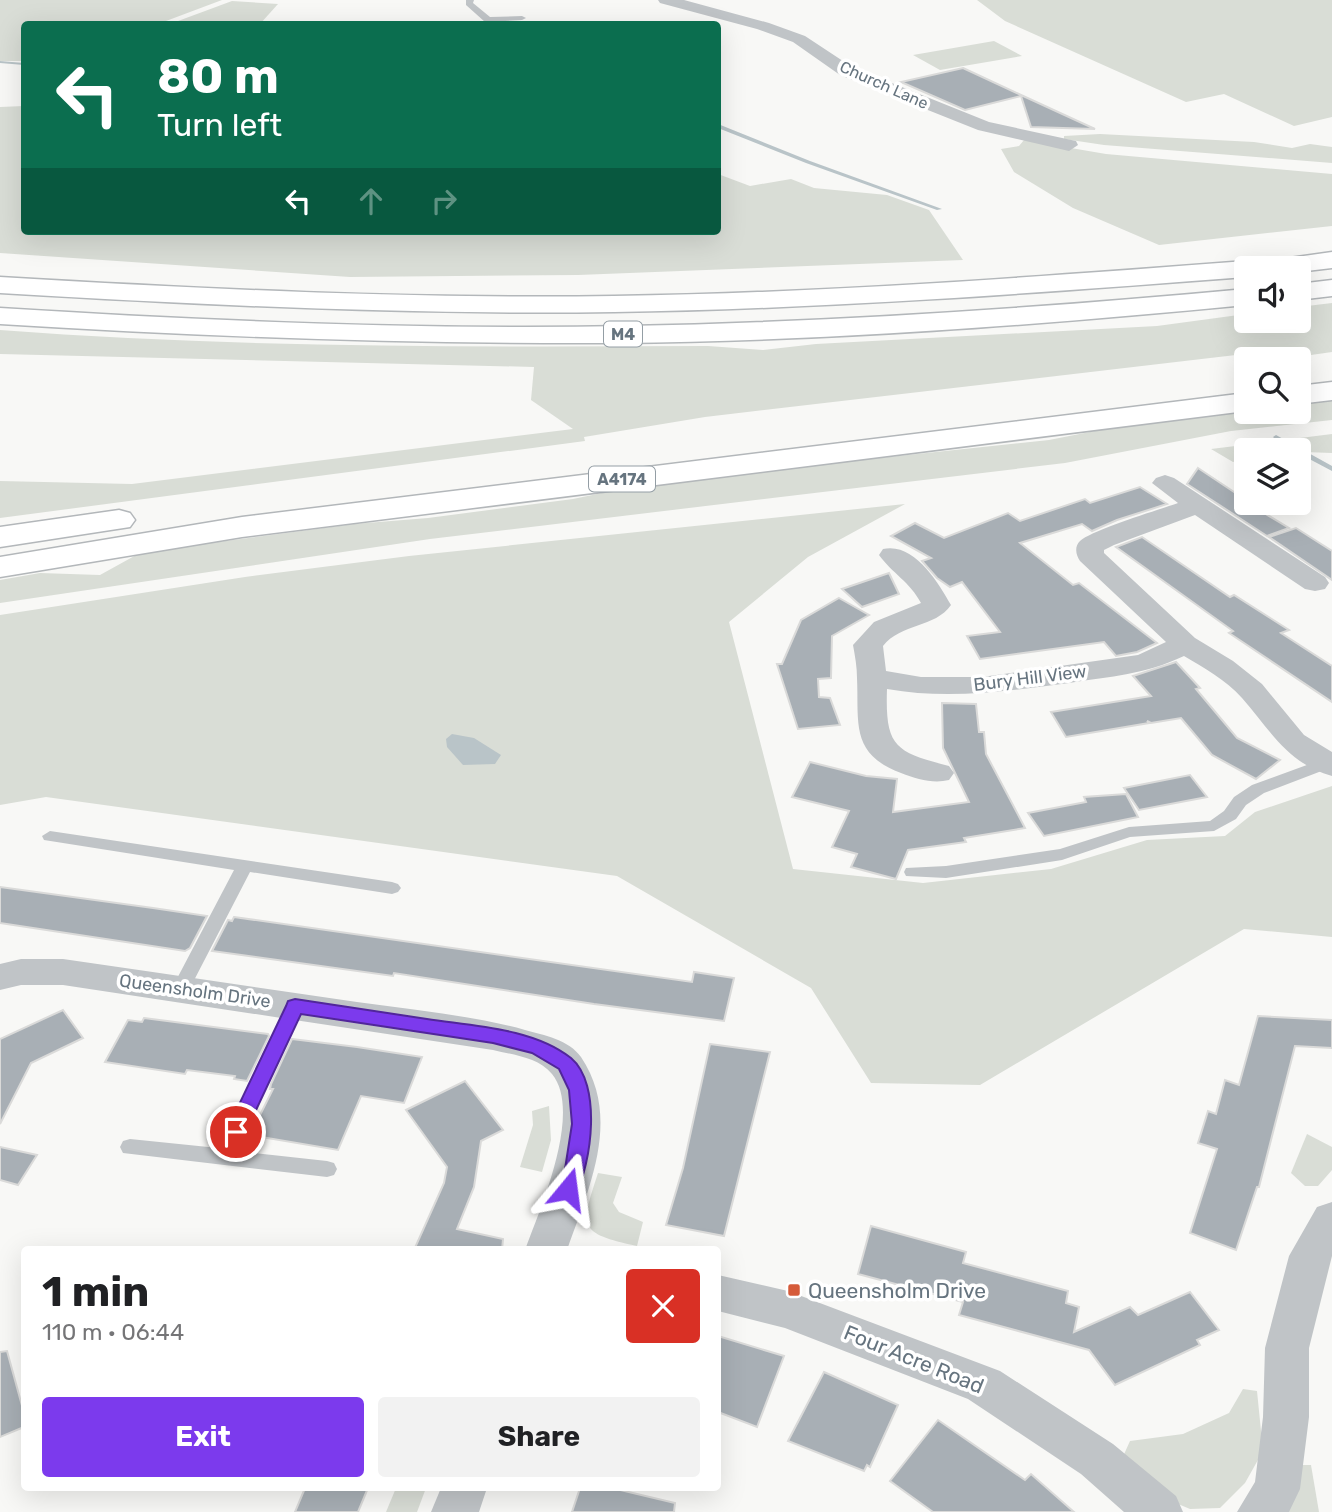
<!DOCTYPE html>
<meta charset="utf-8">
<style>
:root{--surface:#fff;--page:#f2f2f2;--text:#202124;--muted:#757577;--accent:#7c3aed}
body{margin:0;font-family:Rubik,sans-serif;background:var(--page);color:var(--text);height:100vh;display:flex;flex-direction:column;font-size:26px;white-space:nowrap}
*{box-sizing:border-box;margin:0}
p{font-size:23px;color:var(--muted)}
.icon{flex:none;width:38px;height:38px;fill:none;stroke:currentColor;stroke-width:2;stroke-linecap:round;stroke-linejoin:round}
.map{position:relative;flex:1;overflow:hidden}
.sheet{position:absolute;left:21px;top:1246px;width:700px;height:245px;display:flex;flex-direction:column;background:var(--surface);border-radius:7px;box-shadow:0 7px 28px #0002}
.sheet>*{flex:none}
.guide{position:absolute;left:21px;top:21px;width:700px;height:214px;border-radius:7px;box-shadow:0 7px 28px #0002;background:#0b6e4f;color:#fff;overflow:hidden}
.tools{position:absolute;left:1234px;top:256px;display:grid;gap:14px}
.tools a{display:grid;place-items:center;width:77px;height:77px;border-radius:7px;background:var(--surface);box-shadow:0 7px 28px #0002;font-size:35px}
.pin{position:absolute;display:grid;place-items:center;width:60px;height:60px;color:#fff;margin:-30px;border:4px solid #fff;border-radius:50%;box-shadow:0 2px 7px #0007}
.me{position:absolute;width:77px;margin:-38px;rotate:16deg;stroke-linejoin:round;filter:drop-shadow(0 0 5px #0008)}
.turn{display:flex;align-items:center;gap:24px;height:147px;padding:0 21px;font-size:32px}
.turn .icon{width:91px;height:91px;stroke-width:2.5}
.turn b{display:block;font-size:49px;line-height:60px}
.lanes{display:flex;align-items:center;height:66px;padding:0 21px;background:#0003;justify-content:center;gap:35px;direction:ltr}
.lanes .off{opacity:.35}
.round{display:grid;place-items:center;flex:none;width:74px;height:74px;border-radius:7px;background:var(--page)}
.overview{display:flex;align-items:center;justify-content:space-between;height:119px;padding:0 21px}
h1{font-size:42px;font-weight:700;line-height:52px}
.button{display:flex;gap:14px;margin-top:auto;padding:14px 21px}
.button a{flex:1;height:80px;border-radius:7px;background:var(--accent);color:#fff;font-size:28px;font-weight:700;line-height:80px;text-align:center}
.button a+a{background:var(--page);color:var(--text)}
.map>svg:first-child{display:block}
</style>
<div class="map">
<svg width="1332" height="1512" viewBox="0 0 1332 1512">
<rect width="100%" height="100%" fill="#f8f8f6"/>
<g fill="#d9ddd6">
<polygon points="0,0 222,0 158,24 24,24 24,61 0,61"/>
<polygon points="977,0 1332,0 1332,117 1294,126 1224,94 1186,102 1005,21"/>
<polygon points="232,1 278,4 260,24 170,24"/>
<polygon points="994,41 1022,56 940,70 913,55"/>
<polygon points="24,106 24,231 718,231 718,174 750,186 791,179 814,188 887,195 929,210 963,260 578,275 350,277 0,253 0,107"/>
<polygon points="1100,134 1254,142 1292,148 1310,144 1332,147 1332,163 1104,145 1064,139 1064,136"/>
<polygon points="1024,140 1106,154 1332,174 1332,226 1159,245 1073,208 1014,172 1001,149 1019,146"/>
<path d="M1332,303V352L1297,357L1287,349L705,417L584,437L585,441L0,518V481L132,484L573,429L531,400L534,367L0,354V330C236,348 472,347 708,346L763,350L816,344L1157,326L1246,314V320H1298L1299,307Z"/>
<polygon points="1332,398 1332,420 1231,431 1065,463 430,539 0,603 0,580 40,573 100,575 138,554 172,548 354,524 428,518 573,499 631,487 710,476 1049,440 1110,428 1246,409 1298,411 1299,402"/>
<polygon points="1332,434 1332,453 1246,450 1246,459 1233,462 1211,449"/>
<polygon points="905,504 808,557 729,622 793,869 923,883 1051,869 1147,840 1225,836 1255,812 1332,786 1332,937 1244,929 980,1085 871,1083 811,988 617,876 46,797 0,805 0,615 245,577 409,556"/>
<polygon points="549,1106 551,1140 542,1172 520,1167 533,1125 532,1111"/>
<polygon points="1307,1134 1332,1147 1332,1170 1318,1186 1305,1186 1291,1173"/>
<path d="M598,1173L622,1177L613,1203L619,1212L643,1222L637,1246C578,1233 580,1228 598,1173Z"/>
<polygon points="1243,1389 1257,1391 1263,1451 1245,1483 1220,1508 1190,1509 1171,1501 1121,1461 1130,1441 1183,1434 1229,1413"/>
<polygon points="1301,1465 1311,1465 1319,1512 1285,1512"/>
<polygon points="396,1488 426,1488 417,1512 386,1512"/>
</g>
<polygon fill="#b9c4c8" points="452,734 474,738 501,755 495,764 463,765 447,747 446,739"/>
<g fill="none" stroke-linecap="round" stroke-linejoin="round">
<g fill="#b9c4c8" fill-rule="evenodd">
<polygon points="0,61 24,63 24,65 0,63"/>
<polygon points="718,124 810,161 942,209 937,210 806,163 718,128"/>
<polygon points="1276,435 1332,466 1332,471 1298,453 1298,450 1293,450 1274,438 1273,437"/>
</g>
</g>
<g fill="#a8afb5" stroke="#dadad9" stroke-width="2">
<polygon points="963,68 1021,95 1095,129 1031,127 1021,96 965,110 901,82"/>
<polygon points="1198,468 1246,500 1246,502 1289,528 1267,536 1187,484"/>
<polygon points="1140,487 1167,504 1117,520 1092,531 1082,524 1020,543 1073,585 1079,583 1157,643 1137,652 1116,656 1104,642 980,659 967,636 1000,632 962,582 950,587 937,578 922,561 931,558 891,536 915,523 944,538 1008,513 1020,521 1085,499 1090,503"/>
<polygon points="1296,528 1332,551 1332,580 1269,537"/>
<polygon points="1142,537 1230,597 1234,595 1289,630 1281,633 1332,666 1332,702 1229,633 1233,631 1116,547"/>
<polygon points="889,573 899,594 862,607 842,589"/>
<polygon points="839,598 869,615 832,636 831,678 818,679 819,697 830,698 840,725 798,729 777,664 782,664 801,620"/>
<polygon points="1176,662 1200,688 1196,689 1237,738 1280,760 1256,779 1212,755 1181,718 1151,723 1147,721 1149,723 1066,737 1051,712 1151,696 1133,676"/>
<polygon points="942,703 976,704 979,732 984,732 986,754 1025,828 964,838 966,842 908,850 896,879 851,867 857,854 832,847 849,811 792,797 810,762 866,776 897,779 893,812 969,802 943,748"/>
<polygon points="1190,775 1207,797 1139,810 1124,788"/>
<polygon points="1126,794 1138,817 1044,836 1028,813 1086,802 1084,797"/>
<polygon points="0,887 153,908 207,916 190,948 185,951 0,923"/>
<polygon points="234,917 692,982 694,972 734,978 724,1021 594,1004 394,973 393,976 212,951 228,920 232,921"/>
<polygon points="63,1010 83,1038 31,1063 0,1124 0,1039"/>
<polygon points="1258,1016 1332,1020 1332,1048 1295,1046 1259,1187 1257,1187 1236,1250 1190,1233 1217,1149 1198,1143 1208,1111 1216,1114 1225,1080 1239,1085"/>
<polygon points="144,1018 268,1034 269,1036 247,1081 234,1079 235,1076 187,1070 185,1074 105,1062 128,1020 142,1022"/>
<polygon points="292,1039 357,1047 422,1057 404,1103 361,1096 338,1150 250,1135 273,1089 270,1089 271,1084"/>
<polygon points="710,1044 770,1052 724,1236 666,1225 683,1168"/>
<polygon points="465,1081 503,1130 481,1141 474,1187 457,1229 503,1239 502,1250 414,1250 444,1183 447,1167 406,1110"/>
<polygon points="0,1147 37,1155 18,1185 0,1180"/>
<polygon points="871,1226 966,1252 963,1263 1068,1291 1066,1303 1079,1307 1074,1332 1130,1307 1138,1315 1190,1292 1219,1330 1197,1340 1200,1345 1115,1385 1089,1350 959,1315 963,1302 858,1274"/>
<polygon points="718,1336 784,1356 757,1427 718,1412"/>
<polygon points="7,1351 24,1413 24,1427 0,1437 0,1352"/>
<polygon points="824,1372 898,1405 870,1467 867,1465 864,1471 788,1441"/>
<polygon points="938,1420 1025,1480 1031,1474 1074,1512 933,1512 890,1481"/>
<polygon points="305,1488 368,1488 358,1512 295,1512"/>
<polygon points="580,1488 612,1488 675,1503 674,1512 572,1512"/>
</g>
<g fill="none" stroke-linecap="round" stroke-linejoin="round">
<defs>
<g id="highway">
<path d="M1332,252V268L1298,272V268H1246V277C1036,293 825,309 614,312C409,315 204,305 0,293V277C204,289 409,299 614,296C825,293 1036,277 1246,261L1254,263Z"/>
<polygon points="1332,280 1332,296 1298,300 1298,284"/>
<path d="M1246,289V305C1038,325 829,341 620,343C413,344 207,337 0,324V308C209,321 418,330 627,326C834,322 1040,308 1246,289Z"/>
<polygon points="1332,382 1332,400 1298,404 1298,386"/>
<polygon points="1246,393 1246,411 242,537 0,577 0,557 242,517"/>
<polygon points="119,510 130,513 135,520 130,527 0,547 0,527"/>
</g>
</defs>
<use href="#highway" stroke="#b3b7ba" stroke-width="3"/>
<g fill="#c0c4c7" fill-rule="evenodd">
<polygon points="466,0 474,0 473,3 490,17 522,16 526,18 522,20 485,22 466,5"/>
<polygon points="1326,758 1332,759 1332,767 1264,793 1246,805 1236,819 1214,831 1130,837 1062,860 946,878 906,876 904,872 906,868 946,866 1060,849 1129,827 1210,821 1224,811 1234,797 1252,785"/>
<polygon points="50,831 392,882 398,884 401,888 398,892 392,894 250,872 189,990 186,995 174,995 171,990 234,870 44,840 42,836"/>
<polygon points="295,999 301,1001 304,1006 237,1151 327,1161 334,1163 337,1169 334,1175 327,1177 123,1153 120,1147 123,1141 130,1139 218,1148 286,1006 289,1001"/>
</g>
<g fill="#c0c4c7" fill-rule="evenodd">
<polygon points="658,0 684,0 769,23 805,36 852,67 989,122 1076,141 1078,145 1069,151 978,130 840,75 793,42 757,29 660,3"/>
<path d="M1165,475L1174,478L1325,577L1329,583L1325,589L1315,591L1305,589L1195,515L1114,545L1104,550V553L1195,638L1233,661L1262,684L1304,735L1332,752V776C1288,764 1270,730 1242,698C1226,680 1204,668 1184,656C1144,675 1112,676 1069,683C1007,691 949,700 887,689C885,747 895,752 949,766L954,773L949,780C933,784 917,779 901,773C850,754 859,723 857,678C857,667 855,656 853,645L874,622L921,603C910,582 892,573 879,555L883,549C914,542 938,582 951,605C935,628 901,623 883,646L886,671L921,677H982L1138,655L1166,642L1080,561C1076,555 1074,547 1080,541C1092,530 1158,510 1178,503L1152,483L1156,478Z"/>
<path d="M21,959H63C161,973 259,988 357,1002C413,1010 471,1015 525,1030C544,1035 569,1040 581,1057C622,1118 589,1188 567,1250H525C540,1209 583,1112 552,1074C538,1057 513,1055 493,1050L63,985H21L0,990V964Z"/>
<polygon points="1332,1202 1332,1256 1309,1348 1309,1417 1300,1489 1289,1512 1237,1512 1255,1482 1263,1417 1265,1348 1289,1256 1317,1207"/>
<polygon points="718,1275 788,1291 1000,1371 1113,1444 1176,1496 1183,1512 1124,1512 1081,1474 968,1399 785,1328 718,1311"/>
<polygon points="441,1488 487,1488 479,1512 431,1512"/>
</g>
<use href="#highway" fill="#fff" fill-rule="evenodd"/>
</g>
<path fill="#7c3aed" stroke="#51269a" stroke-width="2" d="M295,999C339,1006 383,1012 427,1019C473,1026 533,1028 571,1058C602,1084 592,1163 575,1195L568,1197L561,1195L558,1189L565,1169L572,1124L569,1090L559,1069L532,1053L493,1043L301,1014L243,1138L236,1140L229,1138L226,1132L286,1006L288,1001Z"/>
<rect fill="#d55b3a" stroke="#fff" stroke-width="2.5" x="787" y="1283" width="14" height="14" rx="3.5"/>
<g text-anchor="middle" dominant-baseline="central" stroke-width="7" stroke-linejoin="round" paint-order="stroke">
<g font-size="16" fill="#66747f" stroke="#fff">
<text transform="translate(884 85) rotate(24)">Church Lane</text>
</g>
<g fill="#fff" stroke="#949ea5" stroke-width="2">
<rect x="604" y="321.5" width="38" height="25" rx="5"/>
<rect x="589" y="466.5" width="66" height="25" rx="5"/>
</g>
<g font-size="16" font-weight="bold" fill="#66747f">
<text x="623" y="334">M4</text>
<text x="622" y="479">A4174</text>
</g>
<g font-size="18" fill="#66747f" stroke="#fff">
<text transform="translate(1030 678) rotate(-7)">Bury Hill View</text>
<text transform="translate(195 991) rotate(8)">Queensholm Drive</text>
</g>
<g font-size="21" fill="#66747f" stroke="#fff" text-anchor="start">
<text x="808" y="1290">Queensholm Drive</text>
</g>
<g font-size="21" fill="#66747f" stroke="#fff">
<text transform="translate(914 1359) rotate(22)">Four Acre Road</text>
</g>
</g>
</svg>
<div class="tools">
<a><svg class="icon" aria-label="sound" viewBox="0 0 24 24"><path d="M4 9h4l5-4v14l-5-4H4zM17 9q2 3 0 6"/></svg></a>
<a><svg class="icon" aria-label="search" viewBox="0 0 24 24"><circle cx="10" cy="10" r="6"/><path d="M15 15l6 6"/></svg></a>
<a><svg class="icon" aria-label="layers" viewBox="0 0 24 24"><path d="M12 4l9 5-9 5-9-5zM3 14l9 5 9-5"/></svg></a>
</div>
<div class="pin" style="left:236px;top:1132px;background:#d93025"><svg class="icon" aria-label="arrive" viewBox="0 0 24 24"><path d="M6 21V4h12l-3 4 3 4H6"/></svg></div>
<svg class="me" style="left:568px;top:1189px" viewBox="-20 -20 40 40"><path d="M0-17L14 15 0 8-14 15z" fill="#7c3aed" stroke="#fff" stroke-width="4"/></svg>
<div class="guide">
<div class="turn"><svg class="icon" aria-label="left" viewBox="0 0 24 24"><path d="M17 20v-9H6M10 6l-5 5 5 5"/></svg><div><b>80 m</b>Turn left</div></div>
<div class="lanes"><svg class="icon" aria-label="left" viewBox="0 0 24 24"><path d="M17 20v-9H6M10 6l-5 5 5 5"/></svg><svg class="icon off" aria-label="ahead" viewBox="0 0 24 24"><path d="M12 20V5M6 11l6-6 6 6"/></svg><svg class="icon off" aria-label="right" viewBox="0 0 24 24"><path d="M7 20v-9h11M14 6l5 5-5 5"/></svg></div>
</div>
<section class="sheet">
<div class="overview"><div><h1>1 min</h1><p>110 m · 06:44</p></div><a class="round" style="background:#d93025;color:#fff"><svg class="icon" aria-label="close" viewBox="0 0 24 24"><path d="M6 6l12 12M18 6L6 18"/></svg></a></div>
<div class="button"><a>Exit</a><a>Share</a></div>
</section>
</div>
